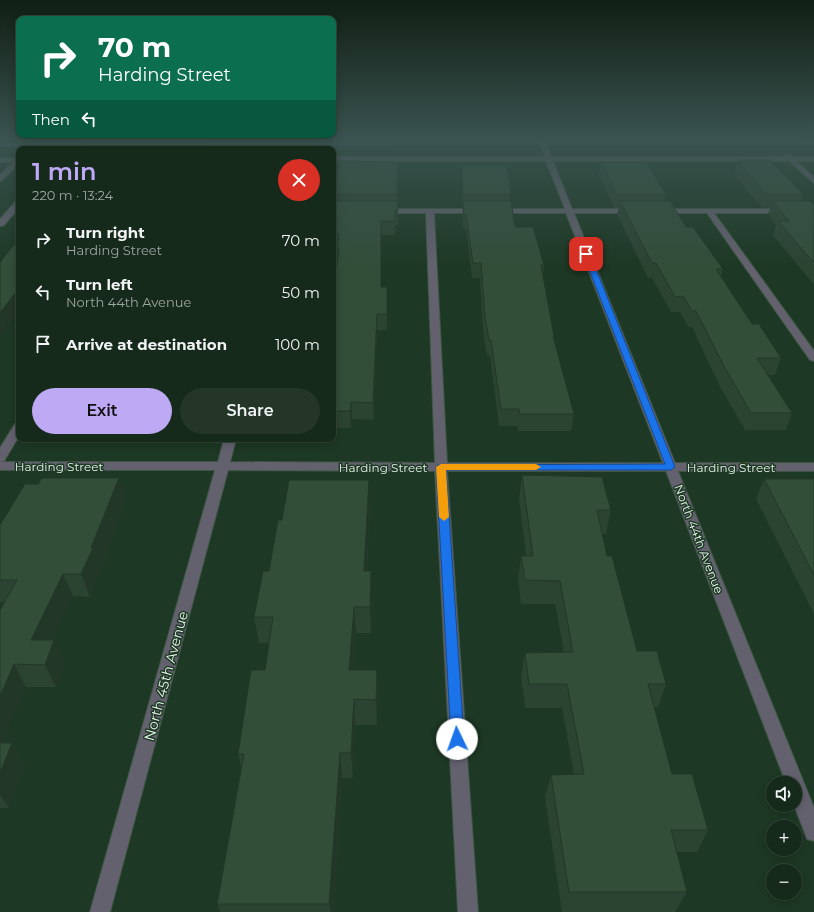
<!DOCTYPE html>
<meta charset="utf-8">
<style>
:root{--surface:#162a1b;--page:#233628;--text:#f1f3f6;--muted:#9ea7a3;--line:#35463a;--accent:#bea9f4}
body{margin:0;font-family:Montserrat,sans-serif;background:var(--page);color:var(--text);height:100vh;display:flex;flex-direction:column;font-size:15px;white-space:nowrap}
*{box-sizing:border-box;margin:0}
p{font-size:13px;color:var(--muted)}
.icon{flex:none;width:22px;height:22px;fill:none;stroke:currentColor;stroke-width:2;stroke-linecap:round;stroke-linejoin:round}
.map{position:relative;flex:1;overflow:hidden}
.sheet{position:absolute;left:16px;top:146px;width:320px;height:296px;display:flex;flex-direction:column;background:var(--surface);border-radius:8px;box-shadow:0 2px 10px #0003,0 0 0 1px var(--line)}
.sheet>*{flex:none}
.top-card{position:absolute;left:16px;top:16px;width:320px;height:122px;border-radius:8px;box-shadow:0 2px 10px #0003,0 0 0 1px var(--line);background:#0b6e4f;color:#fff;overflow:hidden}
.tools{position:absolute;left:766px;top:776px;display:grid;gap:8px}
.tools a{display:grid;place-items:center;width:36px;height:36px;border-radius:50%;background:var(--surface);box-shadow:0 2px 10px #0003,0 0 0 1px var(--line);font-size:20px}
.pin{position:absolute;display:grid;place-items:center;width:34px;height:34px;color:#fff;margin:-17px;border-radius:8px;box-shadow:0 2px 6px #0006}
.me{position:absolute;width:44px;margin:-22px;rotate:357deg;stroke-linejoin:round;filter:drop-shadow(0 0 3px #0008)}
.turn{display:flex;align-items:center;gap:14px;height:84px;padding:0 16px;font-size:18px}
.turn .icon{width:52px;height:52px;stroke-width:2.5}
.turn b{display:block;font-size:28px;line-height:34px}
.then{display:flex;align-items:center;height:38px;padding:0 16px;background:#0003;gap:8px;font-size:15px}
.round{display:grid;place-items:center;flex:none;width:42px;height:42px;border-radius:21px;background:var(--page)}
.head{display:flex;align-items:center;justify-content:space-between;height:68px;padding:0 16px}
h1{font-size:24px;font-weight:600;line-height:30px;color:var(--accent)}
.action{display:flex;gap:8px;margin-top:auto;padding:8px 16px}
.action a{flex:1;height:46px;border-radius:24px;background:var(--accent);color:#111;font-size:16px;font-weight:600;line-height:46px;text-align:center}
.action a+a{background:var(--page);color:var(--text)}
ul{padding:0;list-style:none}
li{display:flex;align-items:center;gap:12px;height:52px;padding:0 16px}
li div{flex:1}
li b{display:block;font-size:15px}
li em{font-style:normal}
.map>svg:first-child{display:block}
</style>
<div class="map">
<svg width="814" height="912" viewBox="0 0 814 912">
<rect width="100%" height="100%" fill="#1d3824"/>
<g fill="none" stroke-linecap="round" stroke-linejoin="round">
<defs>
<g id="minor">
<polygon points="538,139 544,139 545,142 814,141 814,145 547,145 551,157 784,157 785,155 787,154 792,157 814,157 814,161 796,161 814,177 814,183 789,161 553,161 572,209 634,209 638,211 634,213 574,213 675,463 814,463 814,471 678,471 814,808 814,841 807,839 794,805 795,783 786,783 666,471 447,471 478,912 458,912 435,471 228,470 110,912 90,912 215,470 0,470 0,462 218,462 224,439 236,439 230,462 435,463 426,213 382,213 378,211 382,209 481,209 481,213 434,213 447,463 663,463 566,213 496,213 492,211 496,209 565,209 546,161 333,161 333,157 545,157 540,145 189,146 186,144 189,142 539,142"/>
<polygon points="0,142 99,142 102,144 99,146 0,146"/>
<polygon points="0,158 19,158 19,164 2,180 0,181 0,175 13,162 0,162"/>
<polygon points="16,201 19,201 19,208 3,226 0,226 0,219"/>
<polygon points="657,209 814,209 814,213 714,213 814,351 814,361 810,360 707,213 660,213 656,211"/>
<polygon points="19,422 19,436 4,461 0,462 0,448 15,424"/>
</g>
</defs>
<use href="#minor" stroke="#3d5643" stroke-width="2"/>
<use href="#minor" fill="#64616f" fill-rule="evenodd"/>
</g>
<g fill="#2b4331">
<polygon points="0,139 9,139 7,140 0,141"/>
<polygon points="88,139 210,139 209,140 204,140 205,147"/>
<polygon points="738,160 803,194 801,201 814,205 814,285 773,235 776,225 768,214 770,208 762,208 735,176 736,174 735,173"/>
<polygon points="397,162 398,225 395,225 395,235 382,235 381,287 387,287 387,330 377,330 374,420 352,419 351,428 333,428 333,299 338,256 337,249 333,249 333,205 335,201 335,194"/>
<polygon points="601,162 666,194 664,201 723,269 721,276 752,324 781,358 775,375 768,375 792,413 786,430 745,430 719,385 692,327 688,327 680,312 671,312 652,278 648,278 617,214 619,208 614,208 599,175"/>
<polygon points="462,166 511,194 510,201 515,227 544,265 543,276 554,336 554,340 574,414 571,431 518,431 517,426 499,426 490,356 487,356 483,332 480,278 472,278 466,229 463,229 462,179"/>
<polygon points="522,475 611,510 606,534 602,534 607,556 637,651 666,684 658,707 654,707 672,774 708,830 697,852 676,852 687,892 675,912 562,912 545,797 551,775 574,775 562,708 525,708 521,676 525,653 564,652 555,604 521,604 518,579 521,556 526,556 519,499"/>
<polygon points="764,479 814,479 814,614 756,499"/>
<polygon points="126,500 101,568 101,570 90,597 73,596 52,640 54,640 65,663 56,687 26,687 2,743 12,743 25,765 9,808 0,808 0,610 4,602 0,602 0,525"/>
<polygon points="370,506 367,571 373,598 371,633 356,633 353,670 377,670 378,696 377,725 355,725 353,778 342,778 334,912 220,912 217,904 241,767 238,754 265,670 269,643 259,643 254,617 269,571 282,520"/>
</g>
<g fill="#233728">
<polygon points="201,139 204,139 205,147 204,149 195,149"/>
<polygon points="381,221 382,235 381,303"/>
<polygon points="19,288 19,311 0,337 0,313"/>
<polygon points="377,314 377,330 374,420 373,403"/>
<polygon points="351,402 352,419 351,428 350,411"/>
<polygon points="119,478 126,500 101,568 101,570 90,597 81,574"/>
<polygon points="369,480 370,506 365,598 364,571"/>
<polygon points="371,571 373,598 371,633 370,607"/>
<polygon points="63,574 73,596 42,663 31,640"/>
<polygon points="354,607 356,633 351,696 349,670"/>
<polygon points="54,640 65,663 56,687 45,665"/>
<polygon points="14,664 26,687 0,749 0,696"/>
<polygon points="377,670 378,696 377,725 376,700"/>
<polygon points="354,699 355,725 353,778 351,753"/>
<polygon points="12,743 25,765 9,808 0,795 0,773"/>
<polygon points="340,753 342,778 334,912 331,912 329,904"/>
</g>
<g fill="#324e39" stroke="#233728">
<polygon points="88,139 201,139 195,149 79,149"/>
<polygon points="738,160 770,160 803,194 766,194 739,163 741,163"/>
<polygon points="339,161 397,162 397,194 335,194"/>
<polygon points="601,162 646,162 666,194 616,194"/>
<polygon points="462,166 507,166 511,194 463,194"/>
<polygon points="334,201 397,201 398,211 395,211 395,221 381,221 381,287 387,287 387,314 377,314 373,403 351,402 350,411 333,411 333,299 339,248 337,248 339,234 333,234 333,205"/>
<polygon points="463,201 511,201 515,227 533,227 544,265 541,265 554,336 553,336 574,414 520,414 519,409 501,409 491,340 489,340 485,316 481,263 473,263 466,215 464,215"/>
<polygon points="620,201 670,201 686,227 693,227 723,269 716,269 752,324 759,324 781,358 757,358 792,413 751,413 725,368 696,311 692,311 683,296 675,297 656,263 652,263"/>
<polygon points="772,201 810,201 814,205 814,263 778,221 789,221"/>
<polygon points="19,239 19,288 0,313 0,262"/>
<polygon points="522,475 602,477 611,510 597,510 607,556 612,556 637,651 657,651 666,684 648,684 672,774 692,774 708,830 671,830 687,892 569,892 551,775 584,774 567,684 529,684 525,653 573,652 560,581 525,580 521,556 533,556"/>
<polygon points="42,478 119,478 91,548 93,548 81,574 63,574 31,640 54,640 45,665 14,664 0,696 0,610 17,580 0,580 0,525 25,484 38,484"/>
<polygon points="764,479 814,479 814,575"/>
<polygon points="289,480 369,480 364,571 371,571 370,607 354,607 349,670 377,670 376,700 354,699 351,753 340,753 329,904 217,904 244,754 238,754 251,670 265,670 273,617 254,617 263,571 269,571 278,520 282,520"/>
<polygon points="0,743 12,743 0,773"/>
</g>
<linearGradient id="sky" x2="0" y2="1"><stop stop-color="#101f14"/><stop offset="0.52" stop-color="#3a5350"/><stop offset="1" stop-color="#3a5350" stop-opacity="0"/></linearGradient>
<rect width="814" height="266" fill="url(#sky)"/>
<polygon fill="#1a73e8" stroke="#114b97" points="584,252 590,254 675,467 671,470 446,470 464,739 462,744 457,745 453,744 451,739 436,467 438,465 665,464 583,254"/>
<polygon fill="#f59e0b" points="441,464 536,464 541,467 536,470 446,470 449,517 444,521 439,517 436,467"/>
<g text-anchor="middle" dominant-baseline="central" stroke-width="3" stroke-linejoin="round" paint-order="stroke">
<g font-size="12" fill="#e4f4e7" stroke="#1d3824">
<text x="59" y="466">Harding Street</text>
<text x="383" y="467">Harding Street</text>
<text x="731" y="467">Harding Street</text>
<text transform="translate(699 539) rotate(69)">North 44th Avenue</text>
</g>
<g font-size="14" fill="#e4f4e7" stroke="#1d3824">
<text transform="translate(166 676) rotate(-75)">North 45th Avenue</text>
</g>
</g>
</svg>
<div class="tools">
<a><svg class="icon" aria-label="sound" viewBox="0 0 24 24"><path d="M4 9h4l5-4v14l-5-4H4zM17 9q2 3 0 6"/></svg></a>
<a>+</a>
<a>−</a>
</div>
<div class="pin" style="left:586px;top:254px;background:#d93025"><svg class="icon" aria-label="arrive" viewBox="0 0 24 24"><path d="M6 21V4h12l-3 4 3 4H6"/></svg></div>
<svg class="me" style="left:457px;top:739px" viewBox="-20 -20 40 40"><circle r="19" fill="#fff"/><path d="M0-13L10 11 0 6-10 11z" fill="#1a73e8"/></svg>
<div class="top-card">
<div class="turn"><svg class="icon" aria-label="right" viewBox="0 0 24 24"><path d="M7 20v-9h11M14 6l5 5-5 5"/></svg><div><b>70 m</b>Harding Street</div></div>
<div class="then">Then<svg class="icon" aria-label="left" viewBox="0 0 24 24"><path d="M17 20v-9H6M10 6l-5 5 5 5"/></svg></div>
</div>
<section class="sheet">
<div class="head"><div><h1>1 min</h1><p>220 m · 13:24</p></div><a class="round" style="background:#d93025;color:#fff"><svg class="icon" aria-label="close" viewBox="0 0 24 24"><path d="M6 6l12 12M18 6L6 18"/></svg></a></div>
<ul>
<li><svg class="icon" aria-label="right" viewBox="0 0 24 24"><path d="M7 20v-9h11M14 6l5 5-5 5"/></svg><div><b>Turn right</b><p>Harding Street</p></div><em>70 m</em></li>
<li><svg class="icon" aria-label="left" viewBox="0 0 24 24"><path d="M17 20v-9H6M10 6l-5 5 5 5"/></svg><div><b>Turn left</b><p>North 44th Avenue</p></div><em>50 m</em></li>
<li><svg class="icon" aria-label="arrive" viewBox="0 0 24 24"><path d="M6 21V4h12l-3 4 3 4H6"/></svg><div><b>Arrive at destination</b></div><em>100 m</em></li>
</ul>
<div class="action"><a>Exit</a><a>Share</a></div>
</section>
</div>
